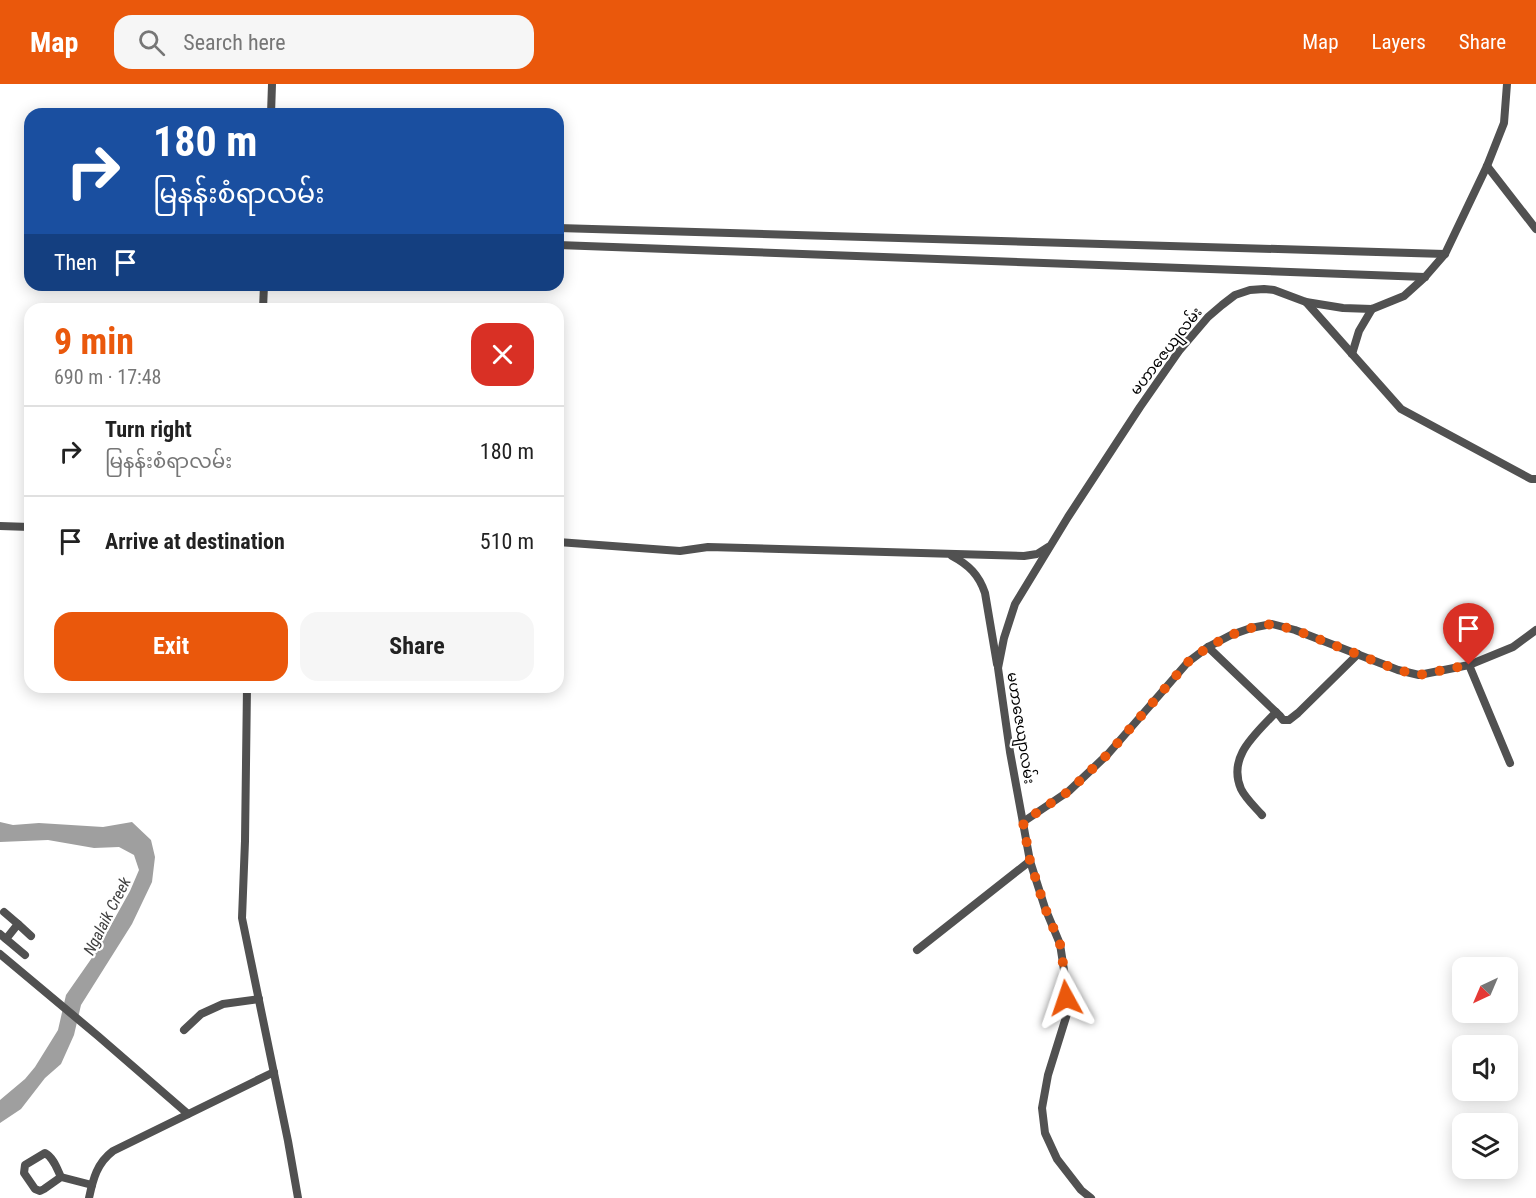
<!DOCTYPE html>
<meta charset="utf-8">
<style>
:root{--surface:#fff;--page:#f6f6f6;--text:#222;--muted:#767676;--line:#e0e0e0;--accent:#ea580c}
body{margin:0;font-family:"Roboto Condensed","Noto Sans Myanmar",sans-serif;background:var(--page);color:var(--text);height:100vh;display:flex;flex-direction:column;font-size:22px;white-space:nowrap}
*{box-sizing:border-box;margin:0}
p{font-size:20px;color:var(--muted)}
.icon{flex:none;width:33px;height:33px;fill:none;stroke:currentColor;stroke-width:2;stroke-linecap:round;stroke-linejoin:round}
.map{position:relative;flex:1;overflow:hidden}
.sheet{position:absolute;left:24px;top:219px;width:540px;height:390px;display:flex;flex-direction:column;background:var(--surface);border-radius:18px;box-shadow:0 3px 15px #0003}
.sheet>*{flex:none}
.top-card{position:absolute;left:24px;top:24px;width:540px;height:183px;border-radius:18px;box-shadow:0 3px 15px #0003;background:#1a4fa0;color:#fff;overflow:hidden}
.needle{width:39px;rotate:224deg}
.controls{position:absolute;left:1452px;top:873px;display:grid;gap:12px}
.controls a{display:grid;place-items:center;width:66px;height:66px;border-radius:12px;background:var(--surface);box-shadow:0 3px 15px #0003;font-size:30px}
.pin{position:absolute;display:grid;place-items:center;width:51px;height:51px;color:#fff;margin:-62px -26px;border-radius:50% 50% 50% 0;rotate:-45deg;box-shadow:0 0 6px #0007}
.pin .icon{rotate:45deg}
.me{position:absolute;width:66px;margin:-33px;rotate:355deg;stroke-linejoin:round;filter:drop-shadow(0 0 4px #0008)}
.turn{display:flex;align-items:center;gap:21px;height:126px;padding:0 30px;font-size:27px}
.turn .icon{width:78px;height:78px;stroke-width:2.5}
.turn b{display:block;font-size:42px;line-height:51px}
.then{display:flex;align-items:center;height:57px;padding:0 30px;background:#0003;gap:12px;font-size:22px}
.round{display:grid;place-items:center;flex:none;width:63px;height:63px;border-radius:18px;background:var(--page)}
.head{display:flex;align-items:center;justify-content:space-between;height:102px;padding:0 30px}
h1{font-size:36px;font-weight:700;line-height:45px;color:var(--accent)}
.primary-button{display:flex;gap:12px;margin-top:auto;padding:12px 30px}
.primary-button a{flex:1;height:69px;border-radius:18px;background:var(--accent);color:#fff;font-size:24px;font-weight:700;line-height:69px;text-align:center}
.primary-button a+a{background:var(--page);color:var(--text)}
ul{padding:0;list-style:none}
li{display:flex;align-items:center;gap:18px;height:90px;padding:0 30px;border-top:2px solid var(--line)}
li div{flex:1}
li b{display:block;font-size:22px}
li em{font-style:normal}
header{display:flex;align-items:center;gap:36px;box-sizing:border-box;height:84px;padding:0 30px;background:var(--accent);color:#fff}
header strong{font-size:28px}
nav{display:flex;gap:33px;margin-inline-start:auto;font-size:21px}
.search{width:420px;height:54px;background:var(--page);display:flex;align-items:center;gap:15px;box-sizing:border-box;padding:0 21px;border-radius:18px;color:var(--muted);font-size:22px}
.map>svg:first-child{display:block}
</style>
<header>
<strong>Map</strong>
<div class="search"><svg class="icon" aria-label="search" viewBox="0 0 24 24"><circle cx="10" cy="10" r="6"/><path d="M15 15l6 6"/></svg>Search here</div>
<nav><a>Map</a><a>Layers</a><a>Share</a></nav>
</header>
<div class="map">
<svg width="1536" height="1114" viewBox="0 0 1536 1114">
<rect width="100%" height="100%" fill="#fff"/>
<polygon fill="#9f9f9f" points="0,738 13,741 39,739 103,743 132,738 151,756 155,773 152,798 132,840 81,921 74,951 61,980 45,994 21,1025 0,1039 0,1016 25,995 35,983 58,946 66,911 96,868 130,807 139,786 134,771 119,763 94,764 48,756 0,758"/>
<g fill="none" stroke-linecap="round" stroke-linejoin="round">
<g stroke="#515151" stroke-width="8">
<polyline points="271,30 272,0"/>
<polyline points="1487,82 1536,145"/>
<polyline points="558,144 1445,170"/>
<polyline points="558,161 1425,193"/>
<polyline points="1306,218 1401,325 1531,395 1536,395"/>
<polyline points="263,225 264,201"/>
<polyline points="1352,270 1359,247 1372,225"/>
<polyline points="0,442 30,443"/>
<polyline points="558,458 680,467 708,463 1024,472 1037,470 1048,463"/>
<path d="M952,472C969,481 979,491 985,509L997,580"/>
<polyline points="1208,563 1280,632 1283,636 1289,636 1298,629 1358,570"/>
<polyline points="1469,581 1510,679"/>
<polyline points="247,603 245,757 242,834 288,1057 298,1114"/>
<path d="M1262,731C1255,723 1246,715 1241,705C1227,672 1256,650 1276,628"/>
<polyline points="1023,738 1069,707 1108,670 1188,578 1208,563 1231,551 1251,544 1272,540 1295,546 1398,586 1419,591 1469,581 1513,563 1536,546"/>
<polyline points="4,828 18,840"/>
<polyline points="0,850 25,871"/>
<polyline points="6,855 18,840 31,852"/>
<polyline points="917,866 1030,777"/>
<polyline points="0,870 98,952 188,1030"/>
<polyline points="184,946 201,930 223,920 259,915"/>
<path d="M61,1093L44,1105L40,1107L35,1105L24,1089L25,1081L45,1069C54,1074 57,1085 61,1093L92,1101"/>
<path d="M89,1114C93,1095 97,1079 113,1067L274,988"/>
<polyline points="1091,1114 1081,1106 1057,1075 1045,1049 1042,1024 1048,991 1067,930 1066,899 1060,860 1045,824 1030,777 1010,668 998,584 1004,554 1015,520 1068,433 1140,323 1179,267 1208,233 1222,221 1235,211 1250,206 1264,205 1274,206 1306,218 1343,224 1372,225 1404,212 1425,193 1445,170 1487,82 1504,39 1507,0"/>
</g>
</g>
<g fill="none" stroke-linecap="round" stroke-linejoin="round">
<polyline stroke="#ea580c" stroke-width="10" stroke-dasharray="0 18" points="1066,914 1066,899 1060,860 1045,824 1030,777 1023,738 1069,707 1108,670 1188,578 1208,563 1231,551 1251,544 1272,540 1295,546 1398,586 1419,591 1469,581"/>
</g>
<g text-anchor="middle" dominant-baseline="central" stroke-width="4.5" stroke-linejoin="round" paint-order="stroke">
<g font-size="15" fill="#000" stroke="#fff">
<text transform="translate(1166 267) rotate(-52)">မဟာဇေယျလမ်း</text>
<text transform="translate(1021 644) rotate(81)">မဟာဇေယျာလမ်း</text>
</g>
<g font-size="16" font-style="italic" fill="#404040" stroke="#fff">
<text transform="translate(107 832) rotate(-63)">Ngalaik Creek</text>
</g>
</g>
</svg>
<div class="controls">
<a><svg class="needle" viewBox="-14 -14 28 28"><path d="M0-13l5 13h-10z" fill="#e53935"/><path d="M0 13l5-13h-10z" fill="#767676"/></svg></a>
<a><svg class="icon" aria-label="sound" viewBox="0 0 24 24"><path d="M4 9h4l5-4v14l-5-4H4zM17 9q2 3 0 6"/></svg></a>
<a><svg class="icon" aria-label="layers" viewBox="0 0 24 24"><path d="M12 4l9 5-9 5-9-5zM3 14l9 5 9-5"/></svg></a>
</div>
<div class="pin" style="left:1469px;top:581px;background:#d93025"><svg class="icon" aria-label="arrive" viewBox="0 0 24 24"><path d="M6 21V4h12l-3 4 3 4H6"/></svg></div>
<svg class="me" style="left:1066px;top:914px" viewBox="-20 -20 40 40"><path d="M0-17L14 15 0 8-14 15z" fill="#ea580c" stroke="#fff" stroke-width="4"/></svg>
<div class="top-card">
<div class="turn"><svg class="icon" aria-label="right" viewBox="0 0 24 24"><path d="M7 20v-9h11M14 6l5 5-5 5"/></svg><div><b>180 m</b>မြနန်းစံရာလမ်း</div></div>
<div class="then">Then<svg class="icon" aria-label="arrive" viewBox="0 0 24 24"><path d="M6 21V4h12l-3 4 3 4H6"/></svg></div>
</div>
<section class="sheet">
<div class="head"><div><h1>9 min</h1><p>690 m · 17:48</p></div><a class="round" style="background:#d93025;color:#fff"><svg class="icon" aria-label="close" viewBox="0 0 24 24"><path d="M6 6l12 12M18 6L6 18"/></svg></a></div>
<ul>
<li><svg class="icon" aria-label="right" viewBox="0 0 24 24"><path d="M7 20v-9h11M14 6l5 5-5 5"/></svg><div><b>Turn right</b><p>မြနန်းစံရာလမ်း</p></div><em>180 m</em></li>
<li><svg class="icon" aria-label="arrive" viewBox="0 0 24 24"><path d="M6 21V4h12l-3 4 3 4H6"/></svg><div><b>Arrive at destination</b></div><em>510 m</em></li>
</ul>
<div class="primary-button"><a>Exit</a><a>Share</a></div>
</section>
</div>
